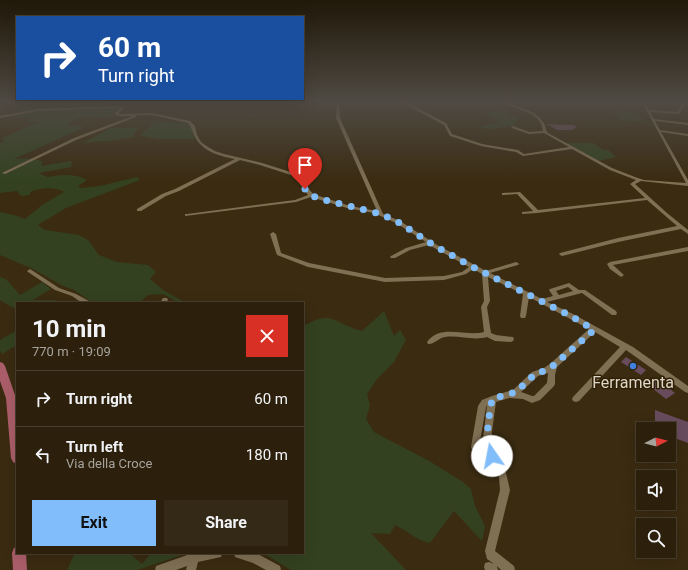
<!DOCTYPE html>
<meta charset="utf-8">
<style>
:root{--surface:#2c200d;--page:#342816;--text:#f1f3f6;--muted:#a6a39d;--line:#483e2e;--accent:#80bdfa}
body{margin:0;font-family:Roboto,sans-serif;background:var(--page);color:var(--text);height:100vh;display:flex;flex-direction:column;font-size:15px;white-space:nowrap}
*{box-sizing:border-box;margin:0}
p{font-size:13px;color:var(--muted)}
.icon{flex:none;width:22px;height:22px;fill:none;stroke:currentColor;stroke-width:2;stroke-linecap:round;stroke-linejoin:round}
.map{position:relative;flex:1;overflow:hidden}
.drawer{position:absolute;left:16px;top:302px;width:288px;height:252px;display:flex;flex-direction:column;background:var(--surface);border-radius:0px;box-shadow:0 4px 16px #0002,0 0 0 1px var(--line)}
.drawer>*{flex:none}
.hud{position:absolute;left:16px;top:16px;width:288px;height:84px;border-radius:0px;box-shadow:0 4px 16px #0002,0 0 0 1px var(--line);background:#1a4fa0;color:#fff;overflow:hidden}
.needle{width:26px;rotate:84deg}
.controls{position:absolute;left:636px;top:422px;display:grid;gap:8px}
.controls a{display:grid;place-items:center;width:40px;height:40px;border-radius:0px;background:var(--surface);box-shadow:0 4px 16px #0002,0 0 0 1px var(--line);font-size:20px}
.pin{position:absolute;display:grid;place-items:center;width:34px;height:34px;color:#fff;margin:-41px -17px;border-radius:50% 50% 50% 0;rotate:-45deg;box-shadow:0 0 4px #0007}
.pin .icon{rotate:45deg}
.me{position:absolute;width:44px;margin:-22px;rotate:348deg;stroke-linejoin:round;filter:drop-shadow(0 0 3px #0008)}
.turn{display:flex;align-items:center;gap:14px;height:84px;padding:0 16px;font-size:18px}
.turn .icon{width:52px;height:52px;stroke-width:2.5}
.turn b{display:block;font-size:28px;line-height:34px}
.round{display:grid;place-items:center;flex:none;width:42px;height:42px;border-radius:0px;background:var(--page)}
.headline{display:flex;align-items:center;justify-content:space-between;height:68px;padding:0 16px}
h1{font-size:24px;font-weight:700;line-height:30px}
.cta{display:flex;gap:8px;margin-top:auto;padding:8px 16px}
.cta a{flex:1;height:46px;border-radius:0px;background:var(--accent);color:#111;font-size:16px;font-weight:700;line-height:46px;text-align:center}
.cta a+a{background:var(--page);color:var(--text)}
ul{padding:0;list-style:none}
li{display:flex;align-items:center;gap:12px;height:56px;padding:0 16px;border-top:1px solid var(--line)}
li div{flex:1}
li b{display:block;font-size:15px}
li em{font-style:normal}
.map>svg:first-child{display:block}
</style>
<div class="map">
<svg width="688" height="570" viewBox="0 0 688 570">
<rect width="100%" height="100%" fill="#3a2b11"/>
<g fill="#334120">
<path d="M34,102L59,103L112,102L96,107H121C107,128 95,113 81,117C76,118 71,122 66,124L85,127L14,159C25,159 33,157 43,162L41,166L72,161L71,167L39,173L47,177C62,175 73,173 87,180L78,186L81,188L100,186L137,177L140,180L66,208L38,225L45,230L79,235L88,240L99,255L117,262L148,265L156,272L150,279L163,290L186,303H179L163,294L148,295L139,303H93L74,290L63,286L33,269L0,255V212L14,215L25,219L42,205L64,192C55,186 40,188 30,192V195L21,196L17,191L0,193V143L5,140L0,139L38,122L28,121L31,118L5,116L20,112L15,107Z"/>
<path d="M511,110L507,114L518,119L515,124C503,128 491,131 478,127L499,122L483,113Z"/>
<polygon points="614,111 637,113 644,122 620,120"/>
<polygon points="151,121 186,123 192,128 194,139 159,139 141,136 142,133 152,125 153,123"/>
<polygon points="111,128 139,128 133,133 135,137 101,142 100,141 83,143"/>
<polygon points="565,143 593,143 603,150 608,150 616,157 598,161"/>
<polygon points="0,277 6,279 20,295 42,282 51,289 33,300 56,300 56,303 17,303 17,310 0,300"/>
<path d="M384,311L394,336L400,330L406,340L394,362L377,379L367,394L370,405L366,419L374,432L431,462L463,482L471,489L475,506L485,526L482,541L454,511L430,543C417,541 407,530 395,525L390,534L371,533L406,570H291L263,553H303V326C310,323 318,317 327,318C334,318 351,329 362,331Z"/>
<polygon points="17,330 17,345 2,354 0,351 0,340"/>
<polygon points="75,553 129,553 142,564 151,553 188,553 137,570 67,570"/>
</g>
<g fill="#684c5d">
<polygon points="547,124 574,125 577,127 572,130 557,130"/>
<polygon points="626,357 646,370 641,375 621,362"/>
<polygon points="656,378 675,393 666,399 647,384"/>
<polygon points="655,410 688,422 688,443 669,436 669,429 655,429"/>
</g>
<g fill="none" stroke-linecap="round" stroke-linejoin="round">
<g fill="#7f6f53" fill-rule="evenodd">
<path d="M337,102H339L340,118L383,214L400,221L437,245L486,271L516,262L518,263L519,264L518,265L490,273L542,299L553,296L549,290L550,289L569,283L579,290H585L616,311L617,313L616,315H612L582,293L547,302L573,314L633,347L688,386V393L685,392L626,350L579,401L576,402L573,401L572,399L573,397L620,347L595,332L557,367L555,375V384L554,386L540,400L532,403L523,399L509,398L496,402L491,439L492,448L506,473L510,490L495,551L514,566L515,570H501L497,566L498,570H485L484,567L485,563L489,562L494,564L487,559L485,551L500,490L499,477L484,449L483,439L487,405L486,407L479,447L478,450L475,451L472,450L471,447L478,406L482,400L492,396L513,390L532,372L544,368L551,363L589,329L529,297L526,316L525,318H521L520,316L523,294L488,277L490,301L487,307L491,333L496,335L513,337L514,339L513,341L511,342L495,341L487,337C473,341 459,335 445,337C438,338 434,345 428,344L427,342C440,323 466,337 484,332L481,307L484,301L482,274L473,269L466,274L444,280L385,282L308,267L277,255L270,234L273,232L276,234L281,253L309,263L385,278L444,276L462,272L469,267L429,245L410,250L395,258H391L390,257L391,256L406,248L426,242L396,223L374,213L347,208L311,197L296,202L185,216V214H187L295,200L308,195L294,176L260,165L240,160L179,191L166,196L141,211H137V209L162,194L175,189L235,159C220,156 203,152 195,137C192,132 192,127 188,123L152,115H136V117L76,140L5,174L2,173L74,138L133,116H120L115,115V113L120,108H118L38,111L0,118V116L38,109L118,106L124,108L118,114H120L152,113L190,121L195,126L197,135L201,142L208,147L215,151L224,154L262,163L297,174L303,182L313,194L350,206L377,211L336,118ZM568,287L573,291L559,295L556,291ZM548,373L547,383L534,396H532L524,393L521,392L538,376Z"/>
<path d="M398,102H402L412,105L446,123L452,134L482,144L518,150L524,154L569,147L544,133L529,134L512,128L511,127L513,126L529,132L543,131C542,128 542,124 540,122C531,109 512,109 500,102H504C516,107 535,109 543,122C546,125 545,130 548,133L612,168L635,177L644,180L686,183L642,102H644L649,110L677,112L684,102H686L679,114L650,112L654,119L688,123V125L655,121L660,130L688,134V136L661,132L688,180V186L641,181L635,184L667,213L688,230V234L681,229L618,242L562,256L560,255L559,254L560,253L618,238L677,226L647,200L537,213L522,214V212L533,211L517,194L504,195H502V193L520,192L538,210L645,198L630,184L636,180L610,170L572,149L523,156L516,152L481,146L450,136L444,125L410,107Z"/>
<polygon points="688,247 688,251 613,265 624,275 621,277 610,269 607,264 610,262"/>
<polygon points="30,269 59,288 76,294 89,301 90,303 82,303 72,296 55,290 28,272 27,271"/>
<polygon points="163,298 167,298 168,300 166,303 160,303"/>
<polygon points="193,553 222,553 221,557 198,562 196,570 186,570 187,566 176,570 155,570 156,566"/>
<polygon points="234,553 256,553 280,566 281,570 266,570 253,563 235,557"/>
</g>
<g fill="#ab5e69" fill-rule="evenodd">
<polygon points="0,362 3,363 5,366 16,398 17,464 13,462 11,458 6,398 0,381"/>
<polygon points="17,547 17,553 26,553 27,570 13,570 12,553 14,548"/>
</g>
</g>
<linearGradient id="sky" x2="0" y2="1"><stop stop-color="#201809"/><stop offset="0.56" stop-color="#4f4a43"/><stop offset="1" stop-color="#4f4a43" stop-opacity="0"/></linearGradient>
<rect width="688" height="182" fill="url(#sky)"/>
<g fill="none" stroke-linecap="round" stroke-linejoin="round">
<path stroke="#80bdfa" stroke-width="7" stroke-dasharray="0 12.6" d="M305,189L311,195L317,198L381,214L398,222L435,246L473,267L571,316L594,330L554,365L547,370L535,374L516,392L492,399C489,417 484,438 492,456"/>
</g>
<circle fill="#3f7fe0" stroke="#2f2106" stroke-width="1.5" cx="633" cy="366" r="4"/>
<g text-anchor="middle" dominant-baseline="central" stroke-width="3" stroke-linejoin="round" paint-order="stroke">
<g font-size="16" fill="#dfd6c7" stroke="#2f2106">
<text x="633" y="382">Ferramenta</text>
</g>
</g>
</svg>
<div class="controls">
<a><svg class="needle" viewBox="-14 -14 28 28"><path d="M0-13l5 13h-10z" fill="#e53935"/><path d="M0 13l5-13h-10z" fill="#a6a39d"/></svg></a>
<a><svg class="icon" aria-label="sound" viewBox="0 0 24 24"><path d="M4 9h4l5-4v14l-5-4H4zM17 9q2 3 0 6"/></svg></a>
<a><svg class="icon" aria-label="search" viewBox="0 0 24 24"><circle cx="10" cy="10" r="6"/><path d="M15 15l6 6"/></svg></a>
</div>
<div class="pin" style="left:305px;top:189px;background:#d93025"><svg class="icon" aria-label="arrive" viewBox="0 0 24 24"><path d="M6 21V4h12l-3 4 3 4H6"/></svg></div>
<svg class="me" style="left:492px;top:456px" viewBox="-20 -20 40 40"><circle r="19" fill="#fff"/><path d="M0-13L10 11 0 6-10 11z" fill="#80bdfa"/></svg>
<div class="hud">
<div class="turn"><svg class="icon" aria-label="right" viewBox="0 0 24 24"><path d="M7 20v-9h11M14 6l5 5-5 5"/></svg><div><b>60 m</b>Turn right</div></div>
</div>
<section class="drawer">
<div class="headline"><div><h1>10 min</h1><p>770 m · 19:09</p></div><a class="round" style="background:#d93025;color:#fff"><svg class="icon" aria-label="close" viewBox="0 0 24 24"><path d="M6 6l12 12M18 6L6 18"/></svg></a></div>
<ul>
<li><svg class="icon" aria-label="right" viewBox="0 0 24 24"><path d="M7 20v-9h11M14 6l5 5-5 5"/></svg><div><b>Turn right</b></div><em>60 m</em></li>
<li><svg class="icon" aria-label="left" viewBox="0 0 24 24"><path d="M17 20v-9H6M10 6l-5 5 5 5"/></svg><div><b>Turn left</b><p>Via della Croce</p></div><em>180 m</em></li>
</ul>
<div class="cta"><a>Exit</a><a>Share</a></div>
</section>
</div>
